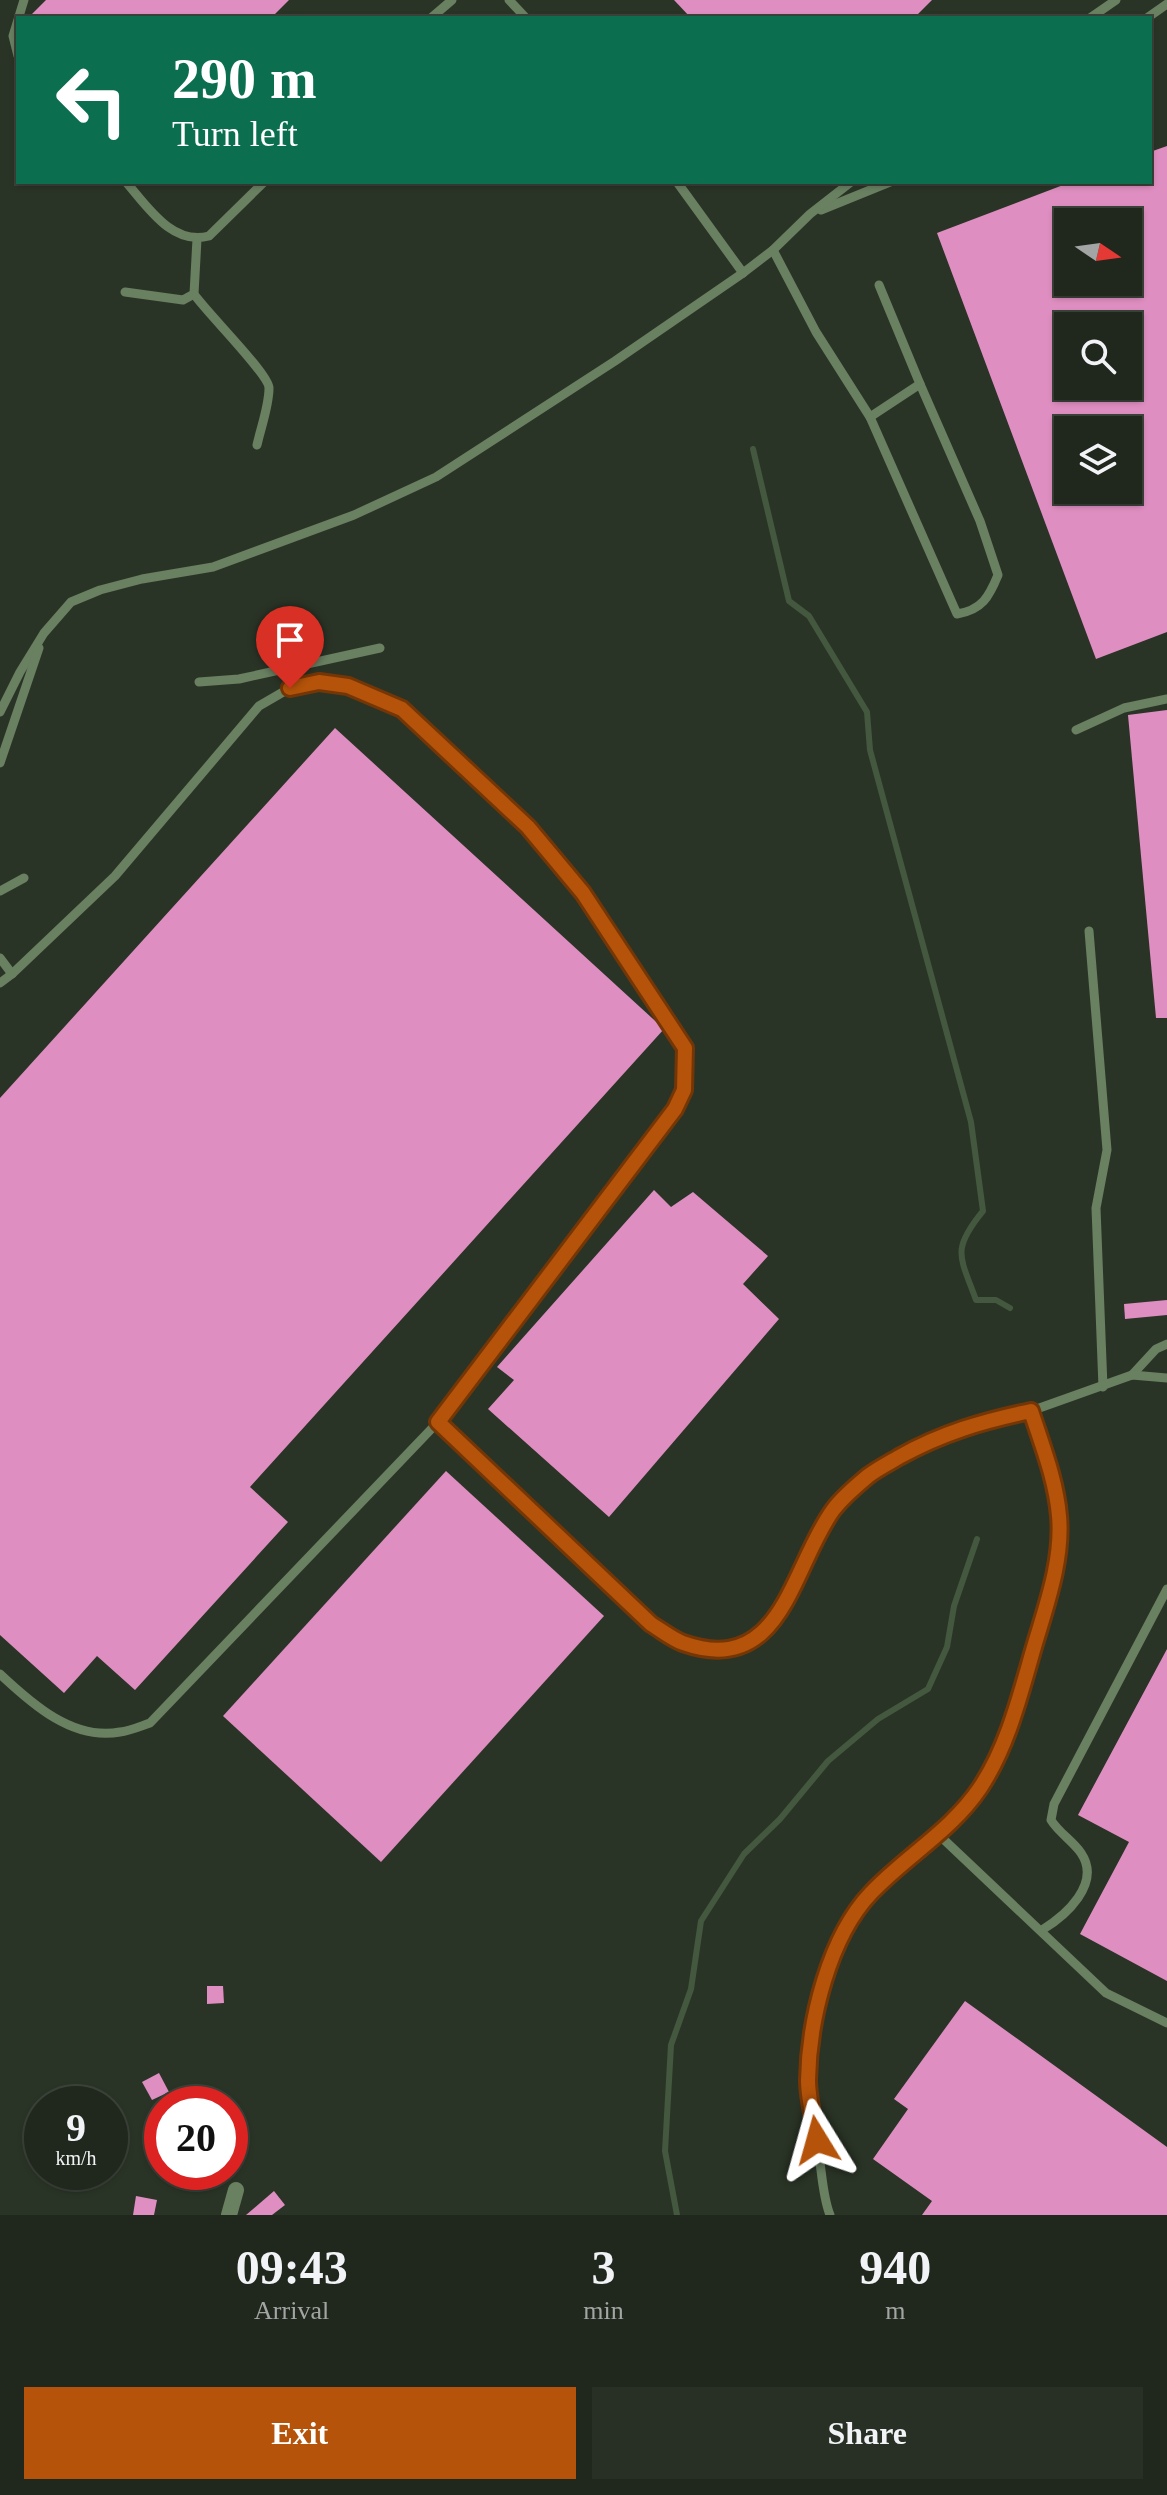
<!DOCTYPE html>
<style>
:root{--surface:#20271c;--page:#282f25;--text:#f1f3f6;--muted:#a2a5a3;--line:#3d443b;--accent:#b45309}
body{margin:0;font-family:Georgia,serif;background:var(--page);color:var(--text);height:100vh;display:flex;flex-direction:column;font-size:30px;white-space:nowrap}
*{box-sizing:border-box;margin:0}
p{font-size:26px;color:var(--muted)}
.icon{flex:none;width:44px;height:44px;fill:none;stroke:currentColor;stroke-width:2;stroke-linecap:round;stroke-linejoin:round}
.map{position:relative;height:2215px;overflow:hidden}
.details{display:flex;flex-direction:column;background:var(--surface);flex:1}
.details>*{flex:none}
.top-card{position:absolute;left:16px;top:16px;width:1136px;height:168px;border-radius:0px;box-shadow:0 2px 6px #0004,0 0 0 2px var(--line);background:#0b6e4f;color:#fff;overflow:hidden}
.needle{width:52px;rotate:103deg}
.tools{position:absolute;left:1054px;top:208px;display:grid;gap:16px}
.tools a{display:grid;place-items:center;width:88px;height:88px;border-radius:0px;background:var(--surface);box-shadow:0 2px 6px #0004,0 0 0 2px var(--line);font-size:40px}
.speed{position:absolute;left:24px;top:2086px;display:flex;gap:16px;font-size:40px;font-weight:700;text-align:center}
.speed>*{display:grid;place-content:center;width:104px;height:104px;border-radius:50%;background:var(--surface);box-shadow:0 2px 6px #0004,0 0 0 2px var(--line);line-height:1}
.speed small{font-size:20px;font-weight:400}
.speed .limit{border:12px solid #d22;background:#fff;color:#111}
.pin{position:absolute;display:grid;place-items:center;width:68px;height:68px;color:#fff;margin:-82px -34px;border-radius:50% 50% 50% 0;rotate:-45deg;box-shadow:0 0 8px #0007}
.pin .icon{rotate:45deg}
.me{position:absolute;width:88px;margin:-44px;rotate:352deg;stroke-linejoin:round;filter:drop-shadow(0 0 6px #0008)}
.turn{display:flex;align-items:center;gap:28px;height:168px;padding:0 24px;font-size:36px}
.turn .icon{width:104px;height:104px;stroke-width:2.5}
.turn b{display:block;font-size:56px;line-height:68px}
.eta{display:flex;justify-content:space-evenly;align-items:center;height:136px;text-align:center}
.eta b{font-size:48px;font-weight:700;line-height:56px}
.button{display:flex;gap:16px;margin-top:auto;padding:16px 24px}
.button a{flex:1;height:92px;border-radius:0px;background:var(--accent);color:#fff;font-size:32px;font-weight:700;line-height:92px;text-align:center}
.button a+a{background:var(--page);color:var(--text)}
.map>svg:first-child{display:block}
</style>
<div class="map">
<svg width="1167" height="2215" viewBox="0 0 1167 2215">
<rect width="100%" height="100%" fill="#2a3426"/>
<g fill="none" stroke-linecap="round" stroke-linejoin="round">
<g stroke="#43583e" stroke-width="6">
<path d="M753,449L789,601L809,616L867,712L870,750L971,1122L983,1211C951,1250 960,1256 976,1300H996L1010,1308"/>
<polyline points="677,2215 665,2151 671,2045 691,1989 701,1921 744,1854 780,1819 828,1761 878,1719 928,1689 947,1647 954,1606 977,1539"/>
</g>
</g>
<g fill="#de8ec0" fill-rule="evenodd">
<polygon points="46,0 289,0 271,18 28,18"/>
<polygon points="674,0 932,0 914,18 691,18"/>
<path d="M1167,146V632L1096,659L937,233L1071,182H1150V152ZM1068,222H1128V282H1068ZM1068,326H1128V386H1068ZM1068,430H1128V490H1068Z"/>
<polygon points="1167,710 1167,1018 1156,1018 1128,715"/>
<polygon points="335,728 664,1029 250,1487 288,1522 135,1690 97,1656 64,1693 0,1635 0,1098"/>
<polygon points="654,1190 671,1207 693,1192 768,1256 743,1284 779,1319 609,1517 488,1409 514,1380 497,1367"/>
<polygon points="1167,1300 1167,1315 1125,1319 1124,1304"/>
<polygon points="446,1471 604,1616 381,1862 223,1716"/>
<polygon points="1167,1649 1167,1981 1080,1934 1129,1842 1078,1815"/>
<polygon points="207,1986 223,1986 224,2003 207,2004"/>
<polygon points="965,2001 1167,2147 1167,2215 922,2215 932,2201 873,2159 908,2109 894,2099"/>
<polygon points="159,2073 169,2092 152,2100 142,2082"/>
<polygon points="274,2191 285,2205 272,2215 246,2215"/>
<polygon points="136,2196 157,2200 154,2215 133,2215"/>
</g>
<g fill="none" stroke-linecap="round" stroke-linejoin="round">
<g stroke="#698061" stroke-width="9">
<polyline points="509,0 526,18"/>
<polyline points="431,18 452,0"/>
<polyline points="1090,18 1116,0"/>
<polyline points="1147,18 1167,4"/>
<polyline points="18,56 13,36 24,0"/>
<path d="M126,182C147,206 172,246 209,236L264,182"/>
<polyline points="677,182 743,273"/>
<polyline points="821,210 890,182"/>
<path d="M197,239L194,294C206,312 269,374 269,388C269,406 261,427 257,445"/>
<path d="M773,250L816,332L870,417L957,614C982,610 989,597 998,575L980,521L920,384"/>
<polyline points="125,292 183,300 194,294"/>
<polyline points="870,417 920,384 879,285"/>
<polyline points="199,682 239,679 380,648"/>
<polyline points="0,712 20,672 44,633 71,602 100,590 142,579 213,567 354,515 436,477 615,361 743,273 773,250 810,214 851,182"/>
<polyline points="1076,730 1124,708 1167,699"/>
<polyline points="0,763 39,648"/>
<polyline points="0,891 24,878"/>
<polyline points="1089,931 1107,1150 1096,1208 1103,1387"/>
<polyline points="0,958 12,974"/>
<path d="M0,983L12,974L115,876L259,706L290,688L319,682L348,686L373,695L402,709L528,827L583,893L685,1048L684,1090L675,1109L438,1422L150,1723C141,1726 130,1731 120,1732C73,1741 32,1704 0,1674"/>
<polyline points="1132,1375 1156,1349 1167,1344"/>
<path d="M438,1422L651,1624C661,1630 672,1639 683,1643C783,1677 791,1568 833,1510C842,1498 856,1486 868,1476C877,1468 889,1463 899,1457C942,1433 983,1422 1031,1411"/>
<polyline points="939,1835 1106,1993 1167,2023"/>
<path d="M1042,1930C1065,1916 1102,1884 1081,1853C1073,1841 1059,1833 1051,1820L1054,1804L1167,1589"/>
<path d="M830,2215C823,2198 822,2174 819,2156C816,2132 810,2108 808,2084C804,2026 832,1941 868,1896C901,1855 951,1832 980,1787C1009,1743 1021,1691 1036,1640C1047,1601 1063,1558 1059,1516C1055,1480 1042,1445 1031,1411L1132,1375L1167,1378"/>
</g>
<polyline stroke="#698061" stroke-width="16" points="229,2215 236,2190"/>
</g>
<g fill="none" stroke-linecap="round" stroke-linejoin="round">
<defs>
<path id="route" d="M290,688L319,682L348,686L402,709L528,827L583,893L685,1048L684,1090L675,1109L438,1422L651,1624C661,1630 672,1639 683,1643C782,1678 791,1568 833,1510C842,1498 856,1486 868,1476C877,1469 889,1463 899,1457C942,1433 983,1421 1031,1411C1042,1445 1056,1480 1059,1516C1063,1560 1046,1606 1034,1647C1020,1695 1008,1746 980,1788C951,1831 906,1856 871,1893C829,1937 809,2020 808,2080C808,2099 814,2120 817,2140"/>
</defs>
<use href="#route" stroke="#753606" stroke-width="20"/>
<use href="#route" stroke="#b45309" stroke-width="14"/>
</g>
</svg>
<div class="tools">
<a><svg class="needle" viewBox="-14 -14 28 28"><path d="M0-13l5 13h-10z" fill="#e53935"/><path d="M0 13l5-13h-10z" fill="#a2a5a3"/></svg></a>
<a><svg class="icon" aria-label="search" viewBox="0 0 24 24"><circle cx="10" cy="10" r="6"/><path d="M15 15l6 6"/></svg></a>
<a><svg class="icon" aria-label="layers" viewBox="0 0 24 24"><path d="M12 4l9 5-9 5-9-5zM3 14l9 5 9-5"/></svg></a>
</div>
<div class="speed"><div>9<small>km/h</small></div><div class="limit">20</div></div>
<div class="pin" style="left:290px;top:688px;background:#d93025"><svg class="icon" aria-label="arrive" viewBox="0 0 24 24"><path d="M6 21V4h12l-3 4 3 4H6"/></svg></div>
<svg class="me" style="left:817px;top:2140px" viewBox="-20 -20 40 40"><path d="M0-17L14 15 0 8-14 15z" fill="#b45309" stroke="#fff" stroke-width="4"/></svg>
<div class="top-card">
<div class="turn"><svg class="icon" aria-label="left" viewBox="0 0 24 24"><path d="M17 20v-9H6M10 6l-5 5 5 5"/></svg><div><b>290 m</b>Turn left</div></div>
</div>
</div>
<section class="details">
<div class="eta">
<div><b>09:43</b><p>Arrival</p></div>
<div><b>3</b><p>min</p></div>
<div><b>940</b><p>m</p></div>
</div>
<div class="button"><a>Exit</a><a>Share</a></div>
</section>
